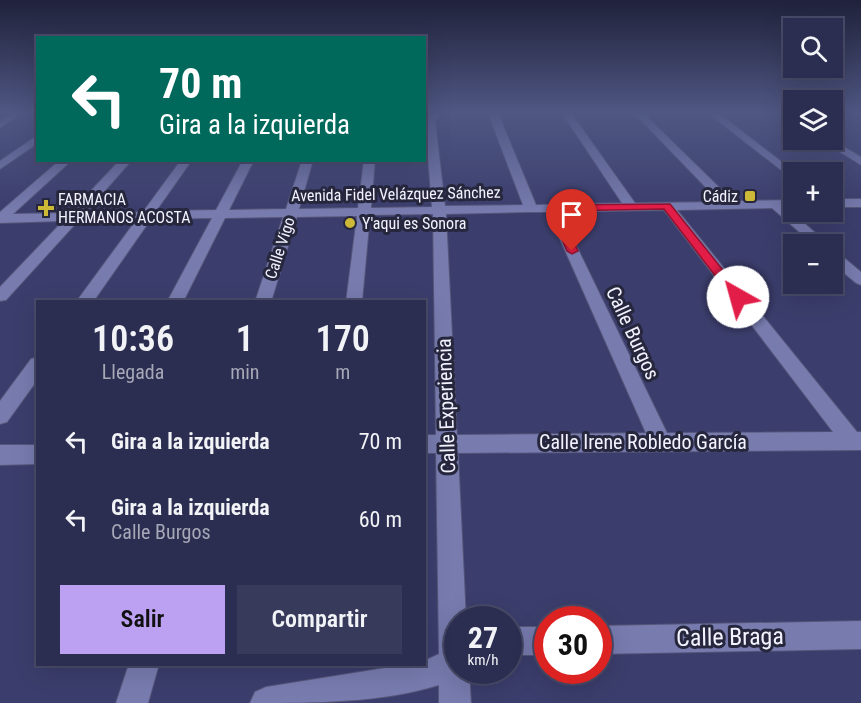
<!DOCTYPE html>
<html lang="es">
<meta charset="utf-8">
<style>
:root{--surface:#2c2e51;--page:#383a5b;--text:#f1f3f6;--muted:#a6a8b7;--line:#484a68;--accent:#bca0f2}
body{margin:0;font-family:"Roboto Condensed",sans-serif;background:var(--page);color:var(--text);height:100vh;display:flex;flex-direction:column;font-size:22px;white-space:nowrap}
*{box-sizing:border-box;margin:0}
p{font-size:20px;color:var(--muted)}
.icon{flex:none;width:33px;height:33px;fill:none;stroke:currentColor;stroke-width:2;stroke-linecap:round;stroke-linejoin:round}
.map{position:relative;flex:1;overflow:hidden}
.side{position:absolute;left:36px;top:300px;width:390px;height:366px;display:flex;flex-direction:column;background:var(--surface);border-radius:0px;box-shadow:0 6px 24px #0002,0 0 0 2px var(--line)}
.side>*{flex:none}
.banner{position:absolute;left:36px;top:36px;width:390px;height:126px;border-radius:0px;box-shadow:0 6px 24px #0002,0 0 0 2px var(--line);background:#00695c;color:#fff;overflow:hidden}
.tools{position:absolute;left:783px;top:18px;display:grid;gap:12px}
.tools a{display:grid;place-items:center;width:60px;height:60px;border-radius:0px;background:var(--surface);box-shadow:0 6px 24px #0002,0 0 0 2px var(--line);font-size:30px}
.speed{position:absolute;left:444px;top:606px;display:flex;gap:12px;font-size:30px;font-weight:700;text-align:center}
.speed>*{display:grid;place-content:center;width:78px;height:78px;border-radius:50%;background:var(--surface);box-shadow:0 6px 24px #0002,0 0 0 2px var(--line);line-height:1}
.speed small{font-size:15px;font-weight:400}
.speed .limit{border:9px solid #d22;background:#fff;color:#111}
.pin{position:absolute;display:grid;place-items:center;width:51px;height:51px;color:#fff;margin:-62px -26px;border-radius:50% 50% 50% 0;rotate:-45deg;box-shadow:0 0 6px #0007}
.pin .icon{rotate:45deg}
.me{position:absolute;width:66px;margin:-33px;rotate:322deg;stroke-linejoin:round;filter:drop-shadow(0 0 4px #0008)}
.turn{display:flex;align-items:center;gap:21px;height:126px;padding:0 24px;font-size:27px}
.turn .icon{width:78px;height:78px;stroke-width:2.5}
.turn b{display:block;font-size:42px;line-height:51px}
.eta{display:flex;justify-content:space-evenly;align-items:center;height:102px;text-align:center}
.eta b{font-size:36px;font-weight:600;line-height:42px}
.action{display:flex;gap:12px;margin-top:auto;padding:12px 24px}
.action a{flex:1;height:69px;border-radius:0px;background:var(--accent);color:#111;font-size:24px;font-weight:600;line-height:69px;text-align:center}
.action a+a{background:var(--page);color:var(--text)}
ul{padding:0;list-style:none}
li{display:flex;align-items:center;gap:18px;height:78px;padding:0 24px}
li div{flex:1}
li b{display:block;font-size:22px}
li em{font-style:normal}
.map>svg:first-child{display:block}
</style>
<div class="map">
<svg width="861" height="703" viewBox="0 0 861 703">
<rect width="100%" height="100%" fill="#3b3d6c"/>
<g fill="none" stroke-linecap="round" stroke-linejoin="round">
<defs>
<g id="minor">
<polygon points="12,113 22,113 0,128 0,121"/>
<path d="M432,113H442L435,120L445,206L523,205L488,113H498L536,205L622,203L562,113H571L635,203L720,202L634,113H643L733,201L794,200V208H787L828,244H813L772,208L677,210L857,432H861V450L458,453L466,620H458V670H469L471,703H439V685C382,703 312,703 250,703L255,692L266,687L410,664H424V661L439,654L436,453H424V435H436L433,214L370,215L362,302H346L357,216L297,217L271,302H255L283,217L225,218L183,302H167L212,218L151,219L93,302H76L137,219L78,221L6,300L0,301V287L63,221L0,223V212L60,160H72L13,214L70,213L120,160H132L85,213L143,212L181,160H192L156,211L216,210L243,160H254L229,210L286,209L302,160H313L299,209L358,208L364,160H375L371,208L432,207L425,119ZM664,210L833,432L667,433L560,212ZM530,212H548L646,433L457,435L446,214Z"/>
<polygon points="708,113 718,113 795,172 794,172 794,180"/>
<polygon points="780,113 794,115 794,122 781,115"/>
<polygon points="855,113 861,113 861,117"/>
<polygon points="38,135 38,143 0,169 0,161"/>
<polygon points="821,140 832,140 861,157 861,165"/>
<rect x="832" y="199" width="29" height="8"/>
<polygon points="832,251 837,252 861,272 861,285 856,283 832,263"/>
<polygon points="38,357 38,379 7,422 0,424 0,401 31,359"/>
<polygon points="0,445 38,445 38,464 0,465"/>
<polygon points="861,621 861,649 598,654 598,626"/>
<rect x="508" y="627" width="40" height="28"/>
<polygon points="129,664 159,664 148,703 116,703"/>
</g>
</defs>
<use href="#minor" stroke="#555579" stroke-width="2"/>
<use href="#minor" fill="#777bae" fill-rule="evenodd"/>
</g>
<linearGradient id="sky" x2="0" y2="1"><stop stop-color="#20223b"/><stop offset="0.53" stop-color="#4f5783"/><stop offset="1" stop-color="#4f5783" stop-opacity="0"/></linearGradient>
<rect width="861" height="212" fill="url(#sky)"/>
<polygon fill="#e11d48" stroke="#92132f" stroke-width="1.5" points="670,204 742,294 742,299 733,299 664,209 559,211 578,251 572,254 567,251 548,208 552,205"/>
<g fill="#cdb938" stroke="#26273d" stroke-width="2">
<rect x="744" y="190" width="12" height="12" rx="3"/>
<path d="M43 199h6v6h6v6h-6v6h-6v-6h-6v-6h6z"/>
<circle cx="350" cy="223" r="6"/>
</g>
<g text-anchor="middle" dominant-baseline="central" stroke-width="6" stroke-linejoin="round" paint-order="stroke">
<g font-size="16" fill="#f2f3ff" stroke="#26273d">
<text transform="translate(396 194) rotate(-1)">Avenida Fidel Velázquez Sánchez</text>
<text transform="translate(280 248) rotate(-72)">Calle Vigo</text>
</g>
<g font-size="16" fill="#f2f3ff" stroke="#26273d" text-anchor="start">
<text x="738" y="196" text-anchor="end">Cádiz</text>
<text x="58" y="199">FARMACIA<tspan x="58" dy="18">HERMANOS ACOSTA</tspan></text>
<text x="362" y="223">Y'aqui es Sonora</text>
</g>
<g font-size="20" fill="#f2f3ff" stroke="#26273d">
<text transform="translate(633 333) rotate(65)">Calle Burgos</text>
<text transform="translate(446 406) rotate(-92)">Calle Experiencia</text>
<text x="643" y="442">Calle Irene Robledo García</text>
</g>
<g font-size="24" fill="#f2f3ff" stroke="#26273d">
<text transform="translate(730 637) rotate(-1)">Calle Braga</text>
</g>
</g>
</svg>
<div class="tools">
<a><svg class="icon" aria-label="search" viewBox="0 0 24 24"><circle cx="10" cy="10" r="6"/><path d="M15 15l6 6"/></svg></a>
<a><svg class="icon" aria-label="layers" viewBox="0 0 24 24"><path d="M12 4l9 5-9 5-9-5zM3 14l9 5 9-5"/></svg></a>
<a>+</a>
<a>−</a>
</div>
<div class="speed"><div>27<small>km/h</small></div><div class="limit">30</div></div>
<div class="pin" style="left:572px;top:251px;background:#d93025"><svg class="icon" aria-label="arrive" viewBox="0 0 24 24"><path d="M6 21V4h12l-3 4 3 4H6"/></svg></div>
<svg class="me" style="left:738px;top:297px" viewBox="-20 -20 40 40"><circle r="19" fill="#fff"/><path d="M0-13L10 11 0 6-10 11z" fill="#e11d48"/></svg>
<div class="banner">
<div class="turn"><svg class="icon" aria-label="left" viewBox="0 0 24 24"><path d="M17 20v-9H6M10 6l-5 5 5 5"/></svg><div><b>70 m</b>Gira a la izquierda</div></div>
</div>
<section class="side">
<div class="eta">
<div><b>10:36</b><p>Llegada</p></div>
<div><b>1</b><p>min</p></div>
<div><b>170</b><p>m</p></div>
</div>
<ul>
<li><svg class="icon" aria-label="left" viewBox="0 0 24 24"><path d="M17 20v-9H6M10 6l-5 5 5 5"/></svg><div><b>Gira a la izquierda</b></div><em>70 m</em></li>
<li><svg class="icon" aria-label="left" viewBox="0 0 24 24"><path d="M17 20v-9H6M10 6l-5 5 5 5"/></svg><div><b>Gira a la izquierda</b><p>Calle Burgos</p></div><em>60 m</em></li>
</ul>
<div class="action"><a>Salir</a><a>Compartir</a></div>
</section>
</div>
